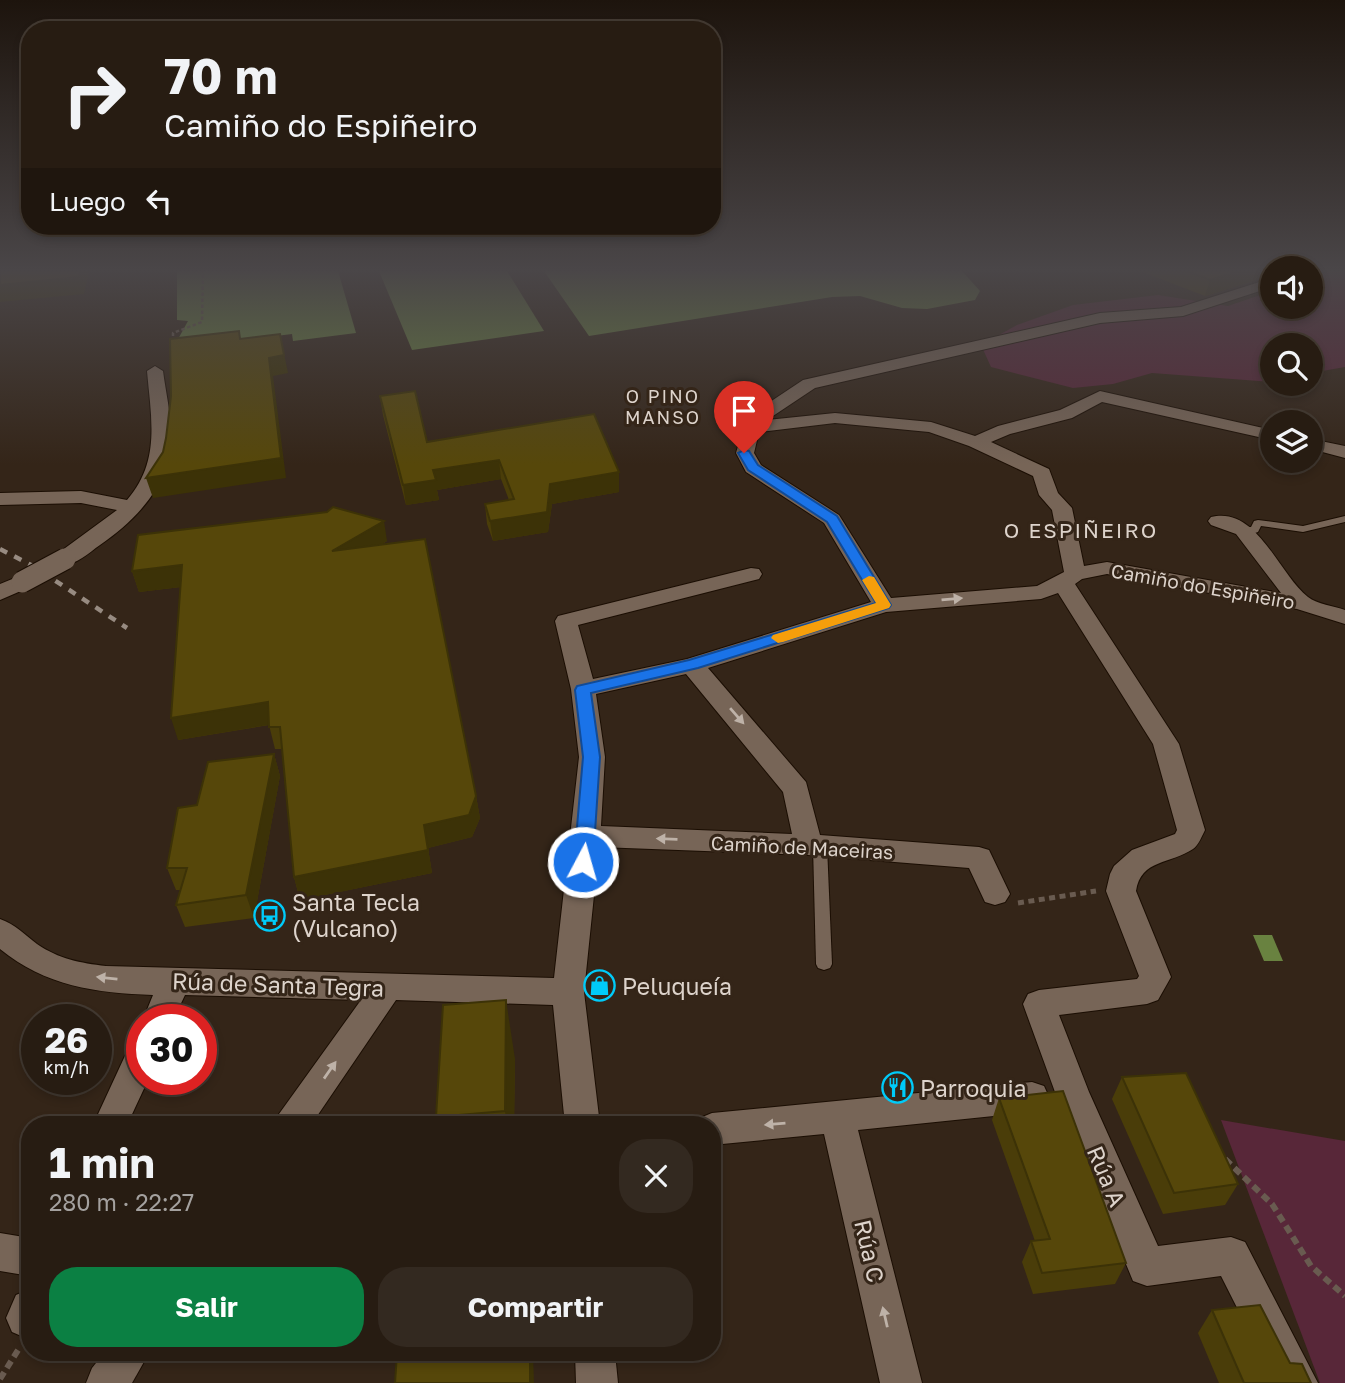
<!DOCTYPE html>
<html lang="es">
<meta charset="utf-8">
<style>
:root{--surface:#271c12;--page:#332920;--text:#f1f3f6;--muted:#a4a19f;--line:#433a32;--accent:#0b8043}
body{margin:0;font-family:"Golos Text",sans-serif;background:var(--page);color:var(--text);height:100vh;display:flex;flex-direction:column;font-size:26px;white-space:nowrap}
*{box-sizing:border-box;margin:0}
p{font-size:23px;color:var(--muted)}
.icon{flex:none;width:38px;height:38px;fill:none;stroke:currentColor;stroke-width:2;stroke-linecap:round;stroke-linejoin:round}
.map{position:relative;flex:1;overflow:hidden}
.details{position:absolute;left:21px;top:1116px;width:700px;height:245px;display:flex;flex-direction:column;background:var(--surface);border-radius:28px;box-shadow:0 4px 10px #0003,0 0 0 2px var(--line)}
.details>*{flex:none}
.hud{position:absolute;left:21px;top:21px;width:700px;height:214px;border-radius:28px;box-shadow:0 4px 10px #0003,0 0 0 2px var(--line);background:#271c12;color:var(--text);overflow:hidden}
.fabs{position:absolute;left:1260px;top:256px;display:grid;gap:14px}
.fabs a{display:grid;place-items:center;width:63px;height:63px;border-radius:50%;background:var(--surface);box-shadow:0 4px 10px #0003,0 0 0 2px var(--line);font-size:35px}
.speed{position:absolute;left:21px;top:1004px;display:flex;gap:14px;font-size:35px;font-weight:700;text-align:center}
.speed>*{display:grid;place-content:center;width:91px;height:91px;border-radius:50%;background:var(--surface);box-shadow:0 4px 10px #0003,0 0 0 2px var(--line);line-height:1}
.speed small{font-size:18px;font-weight:400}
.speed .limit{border:10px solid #d22;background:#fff;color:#111}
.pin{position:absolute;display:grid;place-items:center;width:60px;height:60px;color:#fff;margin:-72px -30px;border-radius:50% 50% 50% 0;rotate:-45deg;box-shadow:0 0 7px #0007}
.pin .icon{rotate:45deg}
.me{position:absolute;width:77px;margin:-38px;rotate:6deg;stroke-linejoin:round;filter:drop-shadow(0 0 5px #0008)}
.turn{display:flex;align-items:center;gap:24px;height:147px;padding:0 28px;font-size:32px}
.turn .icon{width:91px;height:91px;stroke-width:2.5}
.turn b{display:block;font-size:49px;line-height:60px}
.then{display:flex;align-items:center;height:66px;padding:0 28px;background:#0003;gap:14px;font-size:26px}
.round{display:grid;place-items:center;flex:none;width:74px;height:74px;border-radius:28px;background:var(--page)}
.head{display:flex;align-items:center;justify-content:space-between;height:119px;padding:0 28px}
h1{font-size:42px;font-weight:700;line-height:52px}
.primary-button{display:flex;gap:14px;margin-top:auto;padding:14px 28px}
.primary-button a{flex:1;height:80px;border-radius:28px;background:var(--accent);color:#fff;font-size:28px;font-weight:700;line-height:80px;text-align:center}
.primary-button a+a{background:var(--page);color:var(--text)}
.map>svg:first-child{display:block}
</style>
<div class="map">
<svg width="1345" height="1383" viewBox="0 0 1345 1383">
<rect width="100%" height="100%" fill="#342518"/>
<g fill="#582739">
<polygon points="1330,271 1345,271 1345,367 1311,373 1311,345 1272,345 1272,382 1152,373 1113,384 1073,388 991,367 981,345 1017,325 1073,305 1158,295 1228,306 1272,291 1272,306 1311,306 1311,278"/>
<polygon points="1221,1120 1345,1141 1345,1383 1320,1383"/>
</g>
<g fill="#698240">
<polygon points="177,271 338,271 356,333 293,341 292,334 213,344 177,341 188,321 177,320"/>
<polygon points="379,271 507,271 544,331 412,350"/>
<polygon points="544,271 962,271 980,291 975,300 927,309 902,308 860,296 832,297 589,336"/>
<polygon points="1253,935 1272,935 1283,961 1264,961"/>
</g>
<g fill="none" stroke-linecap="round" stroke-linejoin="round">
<defs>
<g id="service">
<path d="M1345,516V522L1303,532L1261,526L1258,532C1252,534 1242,535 1238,530L1243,527H1251L1254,521L1258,520L1303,526Z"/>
<polygon points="820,841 825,842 827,846 832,964 830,968 824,970 818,968 816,964 813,846 815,842"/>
</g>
<g id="minor">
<path d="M1272,278V287L1183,316L1100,323L815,388L767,420L835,413L931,422L975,436L998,426L1060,410L1100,391L1272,430V440L1102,402L1072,418L1010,434L991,442L1049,469L1058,493L1072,508L1084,566L1107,562L1281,593L1236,534L1211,525L1208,521L1211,517C1257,505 1279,575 1308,597C1317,604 1334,606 1345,610V624L1297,609L1107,574L1082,579L1075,584L1179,744L1205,830C1202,836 1198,846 1193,849C1171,864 1141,859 1136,891L1171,977L1158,1000L1147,1004L1059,1015L1089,1092L1158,1246L1231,1237L1245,1242L1318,1383H1275L1221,1276L1147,1286L1133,1281L1055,1092L1023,1004L1028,994L1039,990L1137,979L1139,976L1106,891L1110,874L1114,866L1132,850L1175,834L1177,830L1153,744L1058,593L1041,599L886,612L708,668L806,782L820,835L979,847L989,850L1010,894L1005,902L995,905L985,902L969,868L808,855L599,847L584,992L600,1125H565L553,1005L396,1000L311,1125H274L279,1114L361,1000L185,995L173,1020L142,1022L153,995C96,993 45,986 0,949V919C15,924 25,935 37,944C59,959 80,963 106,966L554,978L579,757L571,689L555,621L558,616L751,568L759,569L762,574L759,579L578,625L593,679L687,659L871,602L824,523L746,472L736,453L746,418L803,380L1100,313L1181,307ZM835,423L929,432L969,446L1033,476L1039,495L1052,510L1064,572L1037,586L891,598L839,515L761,465L754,453L759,432ZM686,674L783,792L792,834L601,826L605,757L596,694Z"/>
<path d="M155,366L163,371C166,394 172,418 171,441C169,486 135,521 100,545C87,554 74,568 57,564L54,559L57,554L117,510L81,503L0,505V493L81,491L127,500C161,461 151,418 147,371Z"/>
<polygon points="1311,439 1345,446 1345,458 1311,449"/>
<polygon points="22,575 30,577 33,582 30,587 0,600 0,584"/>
<polygon points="142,1041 142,1080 148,1080 127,1125 93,1125 130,1045"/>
<polygon points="1032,1082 1044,1086 1049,1097 1044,1108 1032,1112 858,1130 922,1383 880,1383 824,1134 712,1145 712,1125 696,1125 700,1118 712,1113"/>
<polygon points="0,1233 30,1238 30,1276 0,1271"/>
<polygon points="30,1289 30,1336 26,1338 12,1332 6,1318 16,1295"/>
<polygon points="104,1353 149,1353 132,1383 86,1383 92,1368"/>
<polygon points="575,1353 615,1353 618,1383 576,1383"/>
</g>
</defs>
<use href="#service" stroke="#1b0e03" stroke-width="2"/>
<use href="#minor" stroke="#1b0e03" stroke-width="2"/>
<polyline stroke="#695b50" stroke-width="2.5" stroke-dasharray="3.5 2.5" stroke-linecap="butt" points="173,342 173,333 202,322 203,271"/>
<polyline stroke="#695b50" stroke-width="5" stroke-dasharray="6 4.5" stroke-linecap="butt" points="1018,903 1096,891"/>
<g stroke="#695b50" stroke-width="6" stroke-dasharray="8 5" stroke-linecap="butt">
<polyline points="1225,1159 1272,1204 1311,1266 1345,1296"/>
<polyline points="0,1379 20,1347"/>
</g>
<use href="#service" fill="#776557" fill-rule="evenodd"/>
<use href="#minor" fill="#776557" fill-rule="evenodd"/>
<polyline stroke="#978b81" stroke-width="4.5" stroke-dasharray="8 8" stroke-linecap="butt" points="0,549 33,566 127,628"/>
<defs>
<polyline id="minor-bridge" points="22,582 65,559"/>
</defs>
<use href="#minor-bridge" stroke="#1b0e03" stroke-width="23" stroke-linecap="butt"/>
<use href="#minor-bridge" stroke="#776557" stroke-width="21"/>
</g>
<g fill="#4a3d09">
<polygon points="1140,271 1272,271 1272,273 1253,281 1205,296"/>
<polygon points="380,396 427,442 619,492 552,504 548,532 493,541 487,524 485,504 509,500 501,479 437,490 439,500 406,505 383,415"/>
<polygon points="387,541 381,545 476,796 480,818 472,837 428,848 432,873 300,900 294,877 282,749 275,749 269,725 178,740 181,587 139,592 132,571"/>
<polygon points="274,754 280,776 254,918 185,927 176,905 181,890 176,890 167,868"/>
<polygon points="515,1059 514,1125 438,1125 436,1117"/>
<polygon points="1122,1077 1238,1184 1225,1205 1163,1214 1112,1099"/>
<polygon points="999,1098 1126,1263 1115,1284 1033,1294 1022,1262 1031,1241 1035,1241 992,1120"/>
<polygon points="1212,1310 1290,1363 1311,1383 1219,1383 1198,1333"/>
</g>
<g fill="#3c3207">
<polygon points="80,271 89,271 84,294 0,302 0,285"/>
<polygon points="1238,271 1272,271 1272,273 1253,281 1205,296 1210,280"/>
<polygon points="280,334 288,373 273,376 286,478 153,498 146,478 269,358"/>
<polygon points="499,460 501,479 437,490 439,500 406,505 403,485 433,470"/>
<polygon points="619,472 619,492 552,504 548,532 493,541 490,521 550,484"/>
<polygon points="384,521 387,541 336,572 332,551"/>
<polygon points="182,565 189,586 139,592 132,571"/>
<polygon points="268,702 274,724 178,740 171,718"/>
<polygon points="274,754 280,776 254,918 246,895"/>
<polygon points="476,796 480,818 472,837 428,848 432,873 300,900 294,877 424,825"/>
<polygon points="506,1000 515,1059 514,1125 507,1125 505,1111"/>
<polygon points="530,1353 533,1353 534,1383 530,1383"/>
</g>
<g fill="#56470a" stroke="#3c3207" stroke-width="2">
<polygon points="0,271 80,271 79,277 0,285"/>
<polygon points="1187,271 1238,271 1210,280"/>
<polygon points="239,331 240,339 280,334 284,355 269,358 281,458 146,478 163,452 166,438 171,396 170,339"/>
<polygon points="415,391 427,442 594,414 619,472 550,484 547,512 490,521 485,504 514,499 499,460 433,470 436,480 403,485 380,396"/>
<polygon points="333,507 384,521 332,551 425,539 476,796 469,815 424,825 428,850 294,877 280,727 269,727 268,702 171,718 182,565 132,571 138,535 327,512"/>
<polygon points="274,754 246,895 176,905 187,868 167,868 178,808 197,805 208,762"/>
<polygon points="506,1000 505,1111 436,1117 443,1005"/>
<polygon points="1186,1073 1238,1184 1174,1193 1122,1077"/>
<polygon points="1063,1091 1126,1263 1042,1273 1031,1241 1050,1239 999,1098"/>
<polygon points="1260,1305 1290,1363 1302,1364 1311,1383 1244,1383 1212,1310"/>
<polygon points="397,1353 530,1353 530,1383 395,1383"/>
</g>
<defs><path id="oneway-solid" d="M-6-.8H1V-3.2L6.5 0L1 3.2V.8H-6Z" transform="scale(1.75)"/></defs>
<g fill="#beb2a8">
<use href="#oneway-solid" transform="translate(952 599) rotate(-5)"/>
<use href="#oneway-solid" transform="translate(737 716) rotate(49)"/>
<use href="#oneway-solid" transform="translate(667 839) rotate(-178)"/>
<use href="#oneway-solid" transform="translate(107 978) rotate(-174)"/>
<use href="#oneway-solid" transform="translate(330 1070) rotate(-55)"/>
<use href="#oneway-solid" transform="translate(775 1124) rotate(175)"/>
<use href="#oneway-solid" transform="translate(885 1317) rotate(-103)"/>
</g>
<linearGradient id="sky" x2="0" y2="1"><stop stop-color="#1d140d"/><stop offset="0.58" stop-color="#4a4648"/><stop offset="1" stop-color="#4a4648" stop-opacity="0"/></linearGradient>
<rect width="1345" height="465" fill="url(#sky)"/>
<polygon fill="#1a73e8" stroke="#114b97" stroke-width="2" points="744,450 749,451 758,465 837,516 891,605 889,608 698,668 591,693 600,757 593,862 590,867 577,867 574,862 583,757 575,690 577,686 689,660 876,603 827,522 748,470 738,453"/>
<polygon fill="#f59e0b" points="869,576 874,577 891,605 889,608 783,642 778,643 771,638 773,635 876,603 862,580"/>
<defs>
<symbol id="bus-ring" viewBox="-11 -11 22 22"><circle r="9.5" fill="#342518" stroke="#00cbf9" stroke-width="1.5"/><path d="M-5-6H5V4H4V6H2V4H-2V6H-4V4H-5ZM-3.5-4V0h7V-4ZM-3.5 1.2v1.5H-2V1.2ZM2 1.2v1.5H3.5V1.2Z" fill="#00cbf9"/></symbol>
<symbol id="shop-ring" viewBox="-11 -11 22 22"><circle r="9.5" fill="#342518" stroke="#00cbf9" stroke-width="1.5"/><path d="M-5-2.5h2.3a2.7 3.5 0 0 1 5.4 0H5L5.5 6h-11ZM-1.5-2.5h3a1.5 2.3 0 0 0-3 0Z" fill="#00cbf9"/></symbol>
<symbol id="restaurant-ring" viewBox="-11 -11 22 22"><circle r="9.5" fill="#342518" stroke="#00cbf9" stroke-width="1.5"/><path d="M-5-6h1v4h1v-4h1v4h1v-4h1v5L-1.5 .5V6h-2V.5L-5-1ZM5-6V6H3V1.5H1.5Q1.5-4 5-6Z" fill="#00cbf9"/></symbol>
</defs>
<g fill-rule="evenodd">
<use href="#bus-ring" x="252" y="898" width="35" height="35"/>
<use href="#shop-ring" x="582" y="968" width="35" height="35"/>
<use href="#restaurant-ring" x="880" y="1070" width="35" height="35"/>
</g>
<g text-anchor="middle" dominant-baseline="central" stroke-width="6" stroke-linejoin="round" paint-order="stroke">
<g font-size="18" letter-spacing="2" fill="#ddd3cb" stroke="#342518">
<text x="663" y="396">O PINO<tspan x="663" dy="21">MANSO</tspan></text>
</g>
<g font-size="19" fill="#ddd3cb" stroke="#342518">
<text transform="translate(1203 586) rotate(10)">Camiño do Espiñeiro</text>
<text transform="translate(802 847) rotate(3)">Camiño de Maceiras</text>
</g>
<g font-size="21" letter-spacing="2" fill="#ddd3cb" stroke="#342518">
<text x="1081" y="530">O ESPIÑEIRO</text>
</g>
<g font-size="23" fill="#ddd3cb" stroke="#342518" text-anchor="start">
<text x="292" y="902">Santa Tecla<tspan x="292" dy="26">(Vulcano)</tspan></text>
<text x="622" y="986">Peluqueía</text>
<text x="920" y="1088">Parroquia</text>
</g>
<g font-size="23" fill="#ddd3cb" stroke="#342518">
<text transform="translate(278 984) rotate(2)">Rúa de Santa Tegra</text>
<text transform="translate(1107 1176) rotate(67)">Rúa A</text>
<text transform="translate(870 1251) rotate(77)">Rúa C</text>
</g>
</g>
</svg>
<div class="fabs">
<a><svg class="icon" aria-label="sound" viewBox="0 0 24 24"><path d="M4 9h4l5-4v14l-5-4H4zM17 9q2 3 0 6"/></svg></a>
<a><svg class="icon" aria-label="search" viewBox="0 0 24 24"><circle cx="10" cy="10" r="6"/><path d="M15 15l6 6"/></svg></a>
<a><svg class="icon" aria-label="layers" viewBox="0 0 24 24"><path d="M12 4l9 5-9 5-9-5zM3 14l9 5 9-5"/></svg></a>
</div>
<div class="speed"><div>26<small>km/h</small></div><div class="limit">30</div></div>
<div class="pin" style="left:744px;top:453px;background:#d93025"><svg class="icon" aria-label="arrive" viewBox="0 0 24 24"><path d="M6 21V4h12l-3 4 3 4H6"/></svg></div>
<svg class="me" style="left:583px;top:862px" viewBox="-20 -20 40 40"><circle r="17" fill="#1a73e8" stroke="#fff" stroke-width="3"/><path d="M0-11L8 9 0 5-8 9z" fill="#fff"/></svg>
<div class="hud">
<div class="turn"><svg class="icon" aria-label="right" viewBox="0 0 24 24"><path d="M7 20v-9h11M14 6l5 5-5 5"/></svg><div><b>70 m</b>Camiño do Espiñeiro</div></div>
<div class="then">Luego<svg class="icon" aria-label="left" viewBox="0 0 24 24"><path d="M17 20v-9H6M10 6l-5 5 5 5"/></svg></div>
</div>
<section class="details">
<div class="head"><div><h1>1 min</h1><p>280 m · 22:27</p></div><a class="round"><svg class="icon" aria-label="close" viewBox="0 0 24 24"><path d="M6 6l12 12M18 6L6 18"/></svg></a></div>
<div class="primary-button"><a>Salir</a><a>Compartir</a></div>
</section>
</div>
